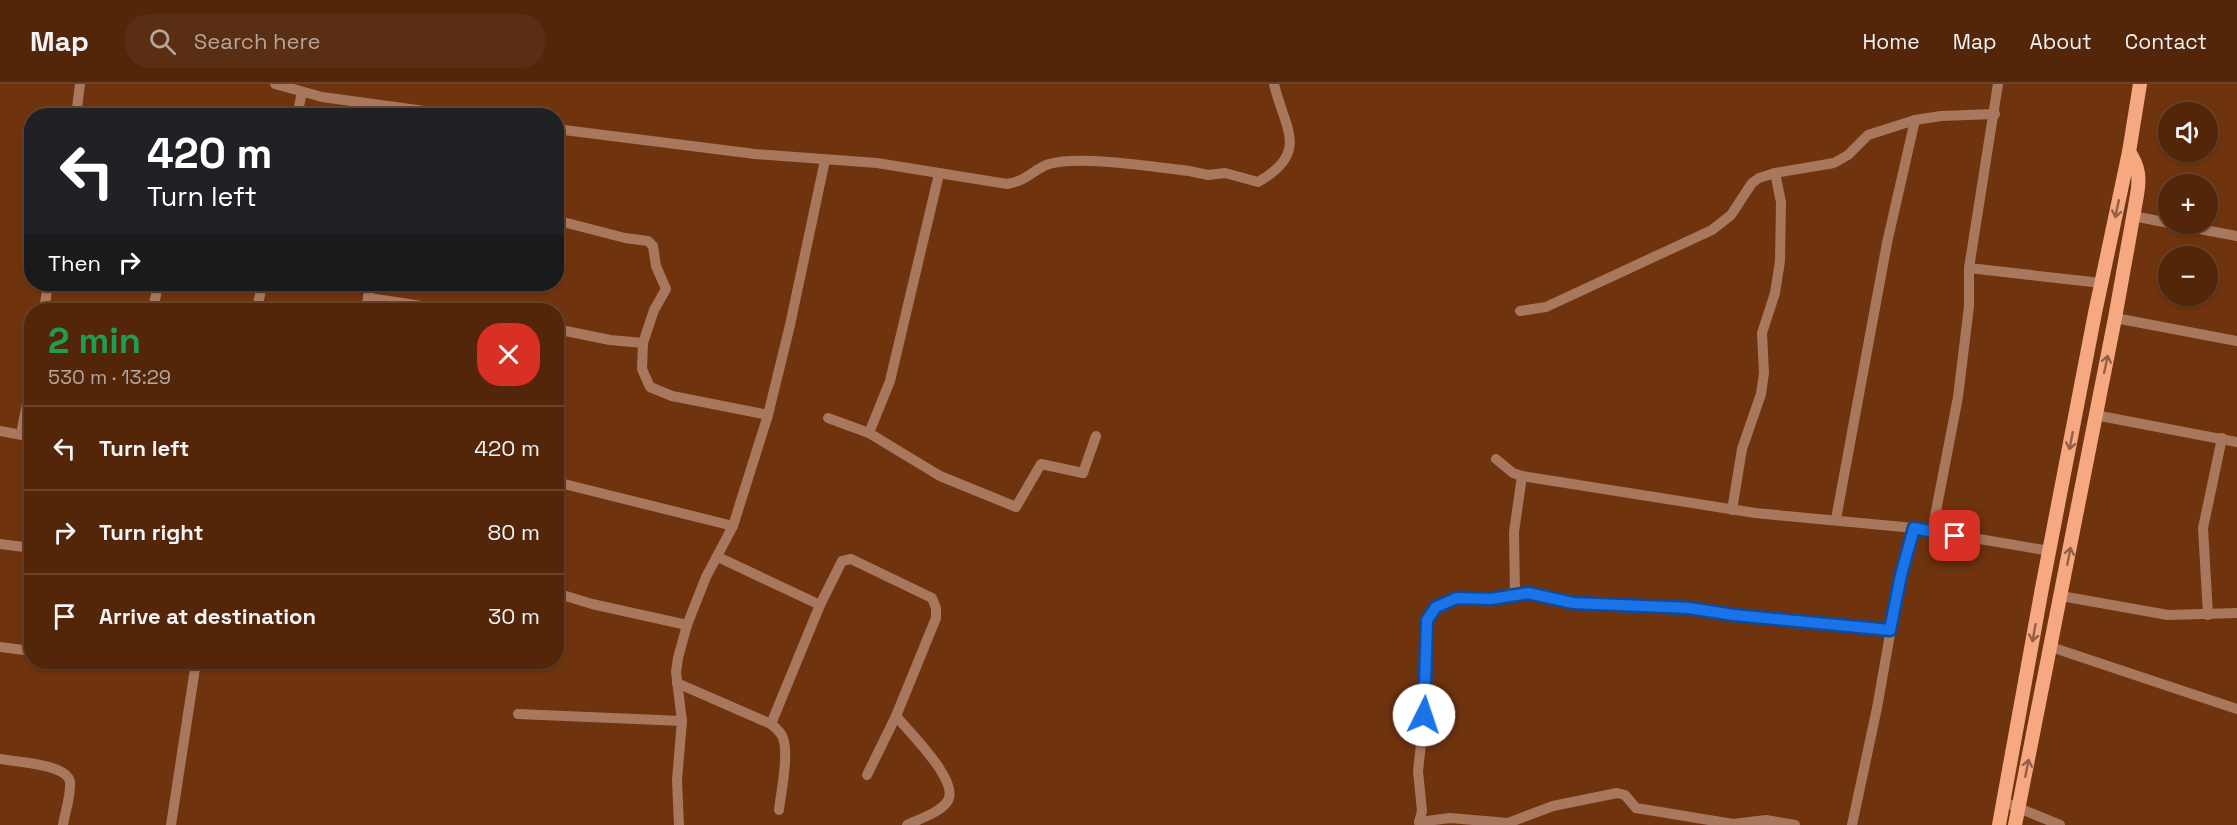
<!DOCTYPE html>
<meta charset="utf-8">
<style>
:root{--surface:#53260a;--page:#592e13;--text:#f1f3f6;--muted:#b5a59c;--line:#69432b}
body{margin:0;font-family:"Space Grotesk",sans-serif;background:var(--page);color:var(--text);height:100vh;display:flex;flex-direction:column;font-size:22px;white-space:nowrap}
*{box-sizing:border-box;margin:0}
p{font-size:20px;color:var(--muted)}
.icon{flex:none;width:33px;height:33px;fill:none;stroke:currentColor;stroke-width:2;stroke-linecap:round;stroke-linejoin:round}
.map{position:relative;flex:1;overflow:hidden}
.side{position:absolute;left:24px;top:219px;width:540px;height:366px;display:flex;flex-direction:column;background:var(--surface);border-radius:24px;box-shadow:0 2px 4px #0004,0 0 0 2px var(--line)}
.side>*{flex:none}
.banner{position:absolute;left:24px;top:24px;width:540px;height:183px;border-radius:24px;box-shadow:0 2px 4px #0004,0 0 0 2px var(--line);background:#202124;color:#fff;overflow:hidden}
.tools{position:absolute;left:2158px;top:18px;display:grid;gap:12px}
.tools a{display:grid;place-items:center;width:60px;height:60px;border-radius:50%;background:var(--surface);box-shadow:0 2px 4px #0004,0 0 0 2px var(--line);font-size:30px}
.pin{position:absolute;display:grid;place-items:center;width:51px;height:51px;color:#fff;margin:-26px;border-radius:12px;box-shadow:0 3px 9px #0006}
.me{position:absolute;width:66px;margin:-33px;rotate:4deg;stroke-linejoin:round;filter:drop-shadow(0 0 4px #0008)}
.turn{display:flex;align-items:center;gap:21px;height:126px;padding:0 24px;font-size:27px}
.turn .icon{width:78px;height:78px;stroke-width:2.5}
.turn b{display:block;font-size:42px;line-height:51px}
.then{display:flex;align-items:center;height:57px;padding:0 24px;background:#0003;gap:12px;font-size:22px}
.round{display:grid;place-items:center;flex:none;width:63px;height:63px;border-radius:24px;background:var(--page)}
.summary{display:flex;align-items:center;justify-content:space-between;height:102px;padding:0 24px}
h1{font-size:36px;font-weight:600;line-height:45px;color:#1e9e55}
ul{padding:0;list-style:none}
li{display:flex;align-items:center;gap:18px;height:84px;padding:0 24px;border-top:2px solid var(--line)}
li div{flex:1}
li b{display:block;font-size:22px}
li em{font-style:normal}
header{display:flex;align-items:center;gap:36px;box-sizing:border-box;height:84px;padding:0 30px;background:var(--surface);border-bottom:2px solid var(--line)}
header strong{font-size:28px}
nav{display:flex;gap:33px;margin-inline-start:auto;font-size:21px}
.search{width:420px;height:54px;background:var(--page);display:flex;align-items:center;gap:15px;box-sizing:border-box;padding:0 21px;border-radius:24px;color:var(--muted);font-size:22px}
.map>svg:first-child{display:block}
</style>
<header>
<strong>Map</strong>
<div class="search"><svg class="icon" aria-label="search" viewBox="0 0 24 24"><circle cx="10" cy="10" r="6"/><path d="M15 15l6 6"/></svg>Search here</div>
<nav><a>Home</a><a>Map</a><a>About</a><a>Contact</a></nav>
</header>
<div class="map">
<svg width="2237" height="741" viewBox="0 0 2237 741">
<rect width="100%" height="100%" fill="#6f330e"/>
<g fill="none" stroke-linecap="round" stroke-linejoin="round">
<g stroke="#a7775e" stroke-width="10">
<polyline points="275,0 322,13 461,32"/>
<polyline points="76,32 80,0"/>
<polyline points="297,32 302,8"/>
<path d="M556,45L755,70L877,79L1007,100C1029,96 1032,86 1049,80C1080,71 1155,83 1189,87L1208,91L1225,89L1258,98C1311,68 1284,44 1274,0"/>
<polyline points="2133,132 2169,139"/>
<polyline points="567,139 625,154 648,157 653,162 656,182 666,205 654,226 643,259 642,285 650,303 672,312 768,331"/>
<polyline points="2173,140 2237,152"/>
<polyline points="1969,184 2101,199"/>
<polyline points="369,214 448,226"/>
<polyline points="44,226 48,200"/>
<polyline points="153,226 158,200"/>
<polyline points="257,226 262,200"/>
<polyline points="366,226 370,200"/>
<polyline points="1520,227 1546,223 1712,146 1731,131 1752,99 1759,94 1775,89 1834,79 1848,71 1868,51 1915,36 1941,32 1995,30"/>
<polyline points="2115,234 2237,257"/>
<polyline points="556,245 610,256 643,259"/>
<polyline points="2095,331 2237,358"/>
<polyline points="828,334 869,349 940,392 1016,423 1041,380 1083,389 1096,352"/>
<polyline points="0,347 32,353"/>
<polyline points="869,349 890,297 939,90"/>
<polyline points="21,350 32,294"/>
<polyline points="1496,375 1513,389 1522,392 1755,429 1914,444 2050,467"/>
<polyline points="556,398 733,442"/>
<polyline points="1732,426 1742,365 1761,310 1764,289 1762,249 1775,209 1780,177 1781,118 1775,89"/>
<polyline points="1836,435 1887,159 1915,36"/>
<polyline points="1932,448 1958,313 1969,222 1969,184 1998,0"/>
<polyline points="0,460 32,464"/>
<polyline points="718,473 820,521"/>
<polyline points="556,509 592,520 687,541"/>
<polyline points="1515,510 1514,448 1522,392"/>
<polyline points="2061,512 2168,531 2237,529"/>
<polyline points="2208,531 2203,444 2222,354"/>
<polyline points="0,563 32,567"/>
<polyline points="2051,563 2237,625"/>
<polyline points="117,578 196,581"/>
<polyline points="677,599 771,640 820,521 842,477 851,475 932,514 936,524 936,534 896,632 867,691"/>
<polyline points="518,630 682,637"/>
<path d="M896,632C909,648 962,699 947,718C939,729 919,735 907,741"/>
<path d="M771,640C776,644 781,648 783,654C789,671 781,708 779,726"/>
<path d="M0,675C16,678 67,680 70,698C71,712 65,728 63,741"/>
<polyline points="2004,718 2060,741"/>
<polyline points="1419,738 1450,734 1508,739 1553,722 1617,709 1625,711 1636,724 1733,740 1766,736 1795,741"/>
<polyline points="171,741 196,578"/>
<polyline points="679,741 677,696 682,637 676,588 678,574 687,541 706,493 733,442 768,331 790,241 825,76"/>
<polyline points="1422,741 1419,738 1422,727 1418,687 1426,616 1425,544 1431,529 1444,518 1466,512 1491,515 1528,509 1573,519 1689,524 1734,531 1890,546"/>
<polyline points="1852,741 1877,624 1898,505 1914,444"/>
</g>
<g stroke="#f6a981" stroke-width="14">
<polyline points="1999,741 2042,504 2095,229 2129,68 2140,0"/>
<path d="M2015,741L2115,234L2137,111C2140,94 2139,83 2129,68"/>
</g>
</g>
<defs><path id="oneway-shaft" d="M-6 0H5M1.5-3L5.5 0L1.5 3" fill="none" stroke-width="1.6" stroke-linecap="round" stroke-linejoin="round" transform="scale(1.5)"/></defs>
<g stroke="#926046">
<use href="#oneway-shaft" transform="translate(2117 125) rotate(102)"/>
<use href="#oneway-shaft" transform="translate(2106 280) rotate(-78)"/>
<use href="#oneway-shaft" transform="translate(2071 357) rotate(101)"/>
<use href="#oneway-shaft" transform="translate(2069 472) rotate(-79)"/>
<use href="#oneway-shaft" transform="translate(2034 549) rotate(100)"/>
<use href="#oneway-shaft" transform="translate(2027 684) rotate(-79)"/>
</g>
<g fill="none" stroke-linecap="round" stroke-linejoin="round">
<defs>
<polyline id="route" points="1424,631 1427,536 1436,523 1457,514 1491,515 1528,509 1573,519 1689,524 1734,531 1890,546 1901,491 1914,444 1955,452"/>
</defs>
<use href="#route" stroke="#114b97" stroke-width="15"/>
<use href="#route" stroke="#1a73e8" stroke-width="10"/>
</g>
</svg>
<div class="tools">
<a><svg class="icon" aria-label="sound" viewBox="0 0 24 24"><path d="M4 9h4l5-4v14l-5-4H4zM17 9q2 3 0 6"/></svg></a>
<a>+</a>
<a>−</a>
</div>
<div class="pin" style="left:1955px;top:452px;background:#d93025"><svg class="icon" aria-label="arrive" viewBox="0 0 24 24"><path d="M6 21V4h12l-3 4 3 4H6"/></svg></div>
<svg class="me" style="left:1424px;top:631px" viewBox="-20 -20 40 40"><circle r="19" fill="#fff"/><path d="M0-13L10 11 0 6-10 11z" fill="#1a73e8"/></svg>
<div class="banner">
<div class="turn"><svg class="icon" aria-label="left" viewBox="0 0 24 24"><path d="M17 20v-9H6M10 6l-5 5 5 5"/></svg><div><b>420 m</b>Turn left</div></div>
<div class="then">Then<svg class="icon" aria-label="right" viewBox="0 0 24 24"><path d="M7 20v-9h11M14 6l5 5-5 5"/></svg></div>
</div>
<section class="side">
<div class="summary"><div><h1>2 min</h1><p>530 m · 13:29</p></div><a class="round" style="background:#d93025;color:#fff"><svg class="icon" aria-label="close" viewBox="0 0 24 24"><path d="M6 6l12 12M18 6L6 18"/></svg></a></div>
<ul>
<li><svg class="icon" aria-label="left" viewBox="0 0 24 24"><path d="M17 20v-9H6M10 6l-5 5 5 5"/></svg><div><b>Turn left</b></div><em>420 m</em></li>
<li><svg class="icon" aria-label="right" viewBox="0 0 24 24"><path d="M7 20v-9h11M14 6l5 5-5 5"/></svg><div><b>Turn right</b></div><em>80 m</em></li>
<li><svg class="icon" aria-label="arrive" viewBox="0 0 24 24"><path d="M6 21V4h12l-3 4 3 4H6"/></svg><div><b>Arrive at destination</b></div><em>30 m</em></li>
</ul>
</section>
</div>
